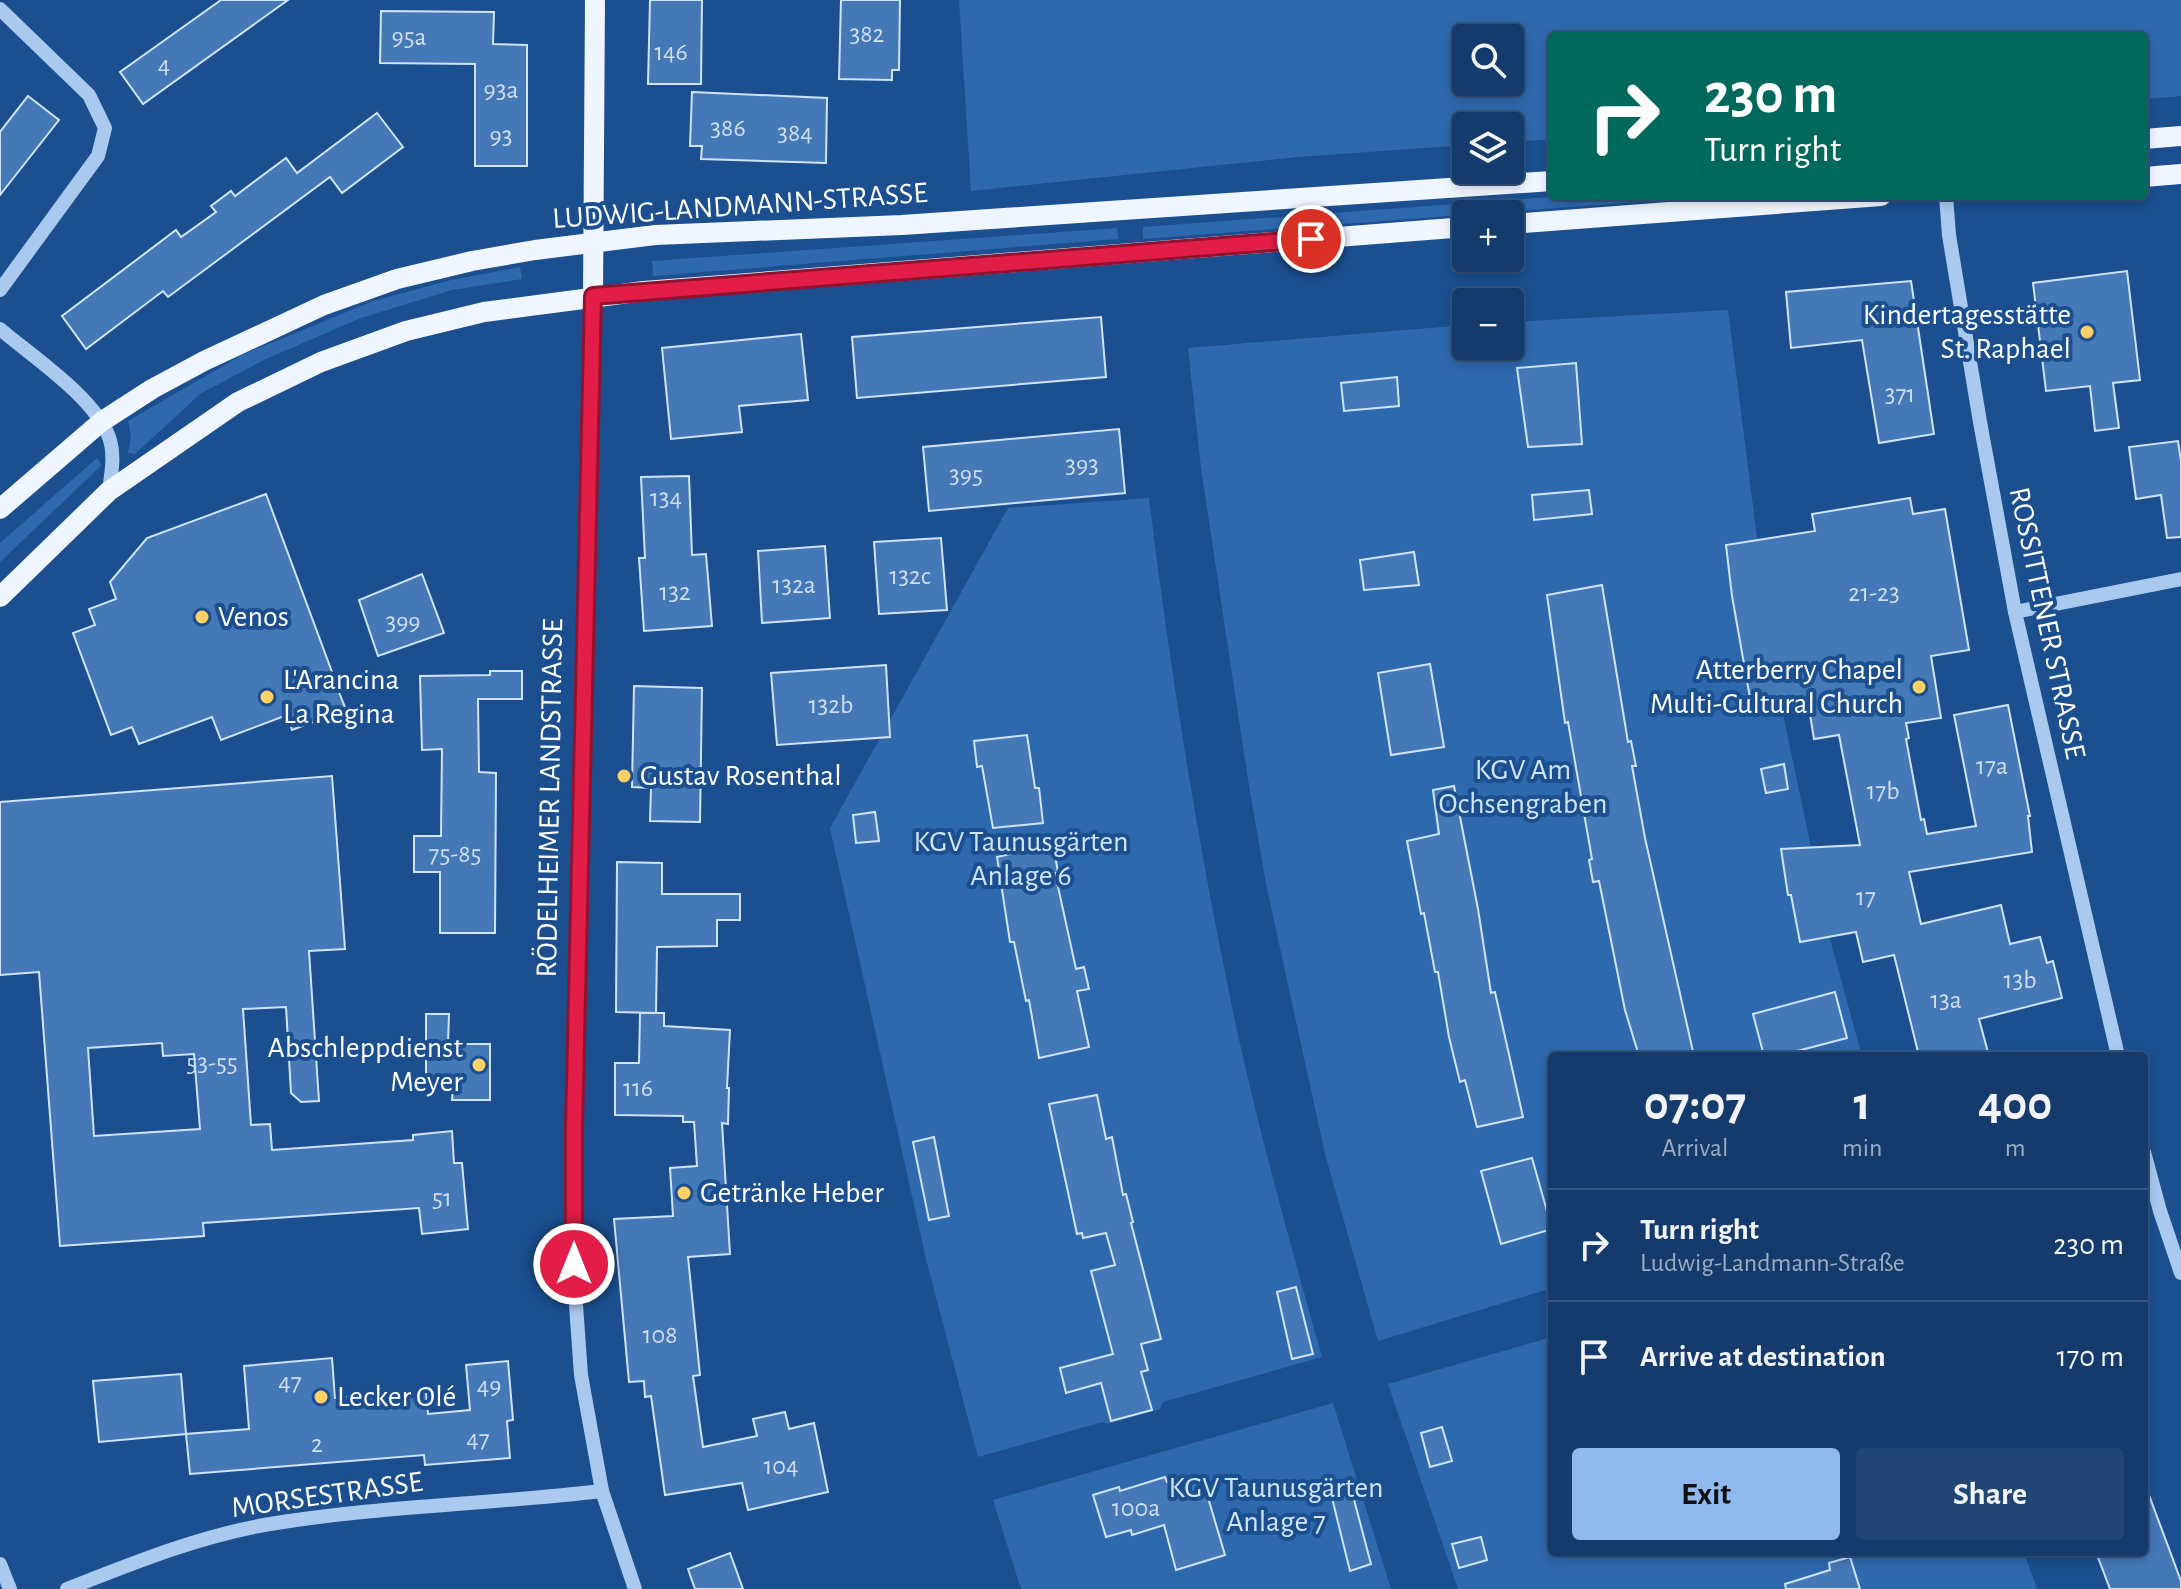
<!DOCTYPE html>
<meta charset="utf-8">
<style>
:root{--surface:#143b6b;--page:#214673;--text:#f1f3f6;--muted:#9dadc1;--line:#33557e;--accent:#90b9f0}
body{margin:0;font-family:"Alegreya Sans",sans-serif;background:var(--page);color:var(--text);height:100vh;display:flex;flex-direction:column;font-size:30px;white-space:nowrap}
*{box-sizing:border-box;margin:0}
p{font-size:26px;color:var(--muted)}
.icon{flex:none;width:44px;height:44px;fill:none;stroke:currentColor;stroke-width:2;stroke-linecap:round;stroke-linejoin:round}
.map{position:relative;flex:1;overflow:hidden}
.side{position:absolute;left:1548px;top:1052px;width:600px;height:504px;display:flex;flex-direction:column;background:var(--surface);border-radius:8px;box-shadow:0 4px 12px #0003,0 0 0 2px var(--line)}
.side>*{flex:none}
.top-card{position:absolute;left:1548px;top:32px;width:600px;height:168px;border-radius:8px;box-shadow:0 4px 12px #0003,0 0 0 2px var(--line);background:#00695c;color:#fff;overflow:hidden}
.buttons{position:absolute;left:1452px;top:24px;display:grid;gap:16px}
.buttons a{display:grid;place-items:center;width:72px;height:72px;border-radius:8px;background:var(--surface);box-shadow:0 4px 12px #0003,0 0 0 2px var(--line);font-size:40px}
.pin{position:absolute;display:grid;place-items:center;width:68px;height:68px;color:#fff;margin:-34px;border:4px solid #fff;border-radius:50%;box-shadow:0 2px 8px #0007}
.me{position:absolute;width:88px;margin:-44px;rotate:0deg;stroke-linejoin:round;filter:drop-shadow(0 0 6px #0008)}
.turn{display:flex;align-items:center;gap:28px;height:168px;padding:0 24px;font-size:36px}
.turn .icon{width:104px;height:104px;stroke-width:2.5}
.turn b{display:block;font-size:56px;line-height:68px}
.eta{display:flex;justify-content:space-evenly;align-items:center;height:136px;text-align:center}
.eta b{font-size:48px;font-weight:600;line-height:56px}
.cta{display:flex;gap:16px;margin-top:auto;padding:16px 24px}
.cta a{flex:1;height:92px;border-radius:8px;background:var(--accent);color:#111;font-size:32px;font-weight:600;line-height:92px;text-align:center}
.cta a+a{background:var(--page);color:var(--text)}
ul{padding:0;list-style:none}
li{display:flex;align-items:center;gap:24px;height:112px;padding:0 24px;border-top:2px solid var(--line)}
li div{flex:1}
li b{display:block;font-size:30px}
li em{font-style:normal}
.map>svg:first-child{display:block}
</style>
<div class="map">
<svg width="2181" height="1589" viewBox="0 0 2181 1589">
<rect width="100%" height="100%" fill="#1b4f8f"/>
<g fill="#2e69ad" fill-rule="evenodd">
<path d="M959,0H2181V96L2144,99V36H1552V139L1510,142V126H1466V145L1298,157L971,191ZM1466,38H1510V82H1466Z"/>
<polygon points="1564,196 1717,196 1143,239 1143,227"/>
<polygon points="1117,228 1118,239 653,276 652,261"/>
<polygon points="520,267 522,279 452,290 361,318 266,359 200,394 135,454 128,453 131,436 128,421 242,355 373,301 451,280"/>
<polygon points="1728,310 1774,671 1831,943 1862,1056 1552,1056 1552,1288 1378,1341 1325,1154 1266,884 1248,780 1201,468 1188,348 1466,325 1466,346 1510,346 1510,322"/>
<polygon points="97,458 102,465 0,562 0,543"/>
<path d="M1149,498C1171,678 1200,858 1238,1035C1262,1143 1292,1250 1322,1357L1163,1402L1160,1409L1108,1424L1103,1422L978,1457L926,1259L830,828L1008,508Z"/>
<polygon points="1552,1337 1552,1552 2024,1552 2037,1589 1458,1589 1388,1384"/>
<polygon points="1333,1403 1391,1589 1021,1589 993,1500"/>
</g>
<g fill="#4478b7" stroke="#cfe3fa" stroke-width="2" fill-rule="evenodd">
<polygon points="221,0 288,0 143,104 120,72"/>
<polygon points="650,0 702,0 701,84 648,84"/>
<polygon points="841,0 900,0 899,70 892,70 892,80 839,79"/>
<polygon points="381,11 494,12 493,44 527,45 527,166 475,166 475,64 380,63"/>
<polygon points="692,92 827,98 826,163 701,159 702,146 690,146"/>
<polygon points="28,96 59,120 0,195 0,132"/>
<polygon points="377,113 403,147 342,193 330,177 168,297 163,291 86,349 62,316 176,230 181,237 216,212 211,206 231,191 235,196 286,158 297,173"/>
<polygon points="2127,271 2140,380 2113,383 2119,428 2095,431 2090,386 2046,391 2033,283"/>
<polygon points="1911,281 1934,434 1879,443 1862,340 1791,348 1786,292"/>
<polygon points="1101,317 1106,377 857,398 852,337"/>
<polygon points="801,334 808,400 739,406 742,432 671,439 662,348"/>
<polygon points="1576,363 1582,444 1528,447 1517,368"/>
<polygon points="1397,377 1399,406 1344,411 1341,383"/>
<polygon points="1119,429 1125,493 929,511 923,447"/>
<polygon points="2178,441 2181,461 2181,537 2167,538 2161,495 2136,499 2129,447"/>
<polygon points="689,476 692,555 706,554 712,626 644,631 639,558 645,558 641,477"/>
<polygon points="1589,490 1592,514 1534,520 1532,495"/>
<polygon points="266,494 332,672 319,677 333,677 346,710 292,730 287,715 221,740 212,717 139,744 132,727 111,735 73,633 95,625 89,609 116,599 110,582 147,538"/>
<polygon points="1910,498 1913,514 1945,509 1969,650 1931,656 1941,718 1906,723 1909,738 1906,739 1921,820 1924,819 1927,834 1976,826 1954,715 2008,705 2030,816 2028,816 2032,852 1909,872 1921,924 2001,905 2010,944 2040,937 2047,963 2053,961 2062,998 1979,1019 1989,1056 1919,1056 1894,955 1863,962 1856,932 1800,942 1791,895 1788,895 1781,849 1860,845 1839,735 1814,739 1809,708 1753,715 1732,596 1726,545 1815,531 1812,514"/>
<polygon points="941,538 947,610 879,614 874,542"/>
<polygon points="825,546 830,618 762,623 758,551"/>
<polygon points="1414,552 1419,585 1364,590 1360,560"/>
<polygon points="422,574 444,633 378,656 359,600"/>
<polygon points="1602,585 1628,742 1631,741 1636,766 1632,766 1645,838 1694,1056 1639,1056 1625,1010 1599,881 1593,882 1589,860 1592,859 1568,722 1565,723 1547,595"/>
<polygon points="1430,664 1444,747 1391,755 1378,673"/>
<polygon points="886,665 890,737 777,745 771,673"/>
<polygon points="490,671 522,671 522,699 478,699 479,772 496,773 495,933 440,933 440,872 414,872 414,836 441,836 442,749 422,750 420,676 490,675"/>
<polygon points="634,686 702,688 700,822 650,821 651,788 632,787"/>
<polygon points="1027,735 1035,788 1039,788 1043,823 993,828 982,766 977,767 974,741"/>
<polygon points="1784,764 1788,789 1766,793 1761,769"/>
<path d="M332,776L345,949L309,951L319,1101L301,1102L291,1093L286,1007L243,1009L251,1125L270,1124L272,1150L413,1140V1135L452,1131L454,1163H462L468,1229L422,1234L419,1208L203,1223L204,1236L60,1246L39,972L0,975V802ZM162,1043L163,1056L194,1054L200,1129L94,1136L88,1048Z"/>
<polygon points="1454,786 1478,909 1491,993 1495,992 1523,1117 1477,1127 1465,1080 1460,1082 1449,1037 1438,972 1435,972 1424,913 1421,914 1407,841 1439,834 1433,790"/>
<polygon points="875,812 879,841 856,843 853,815"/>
<polygon points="1045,846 1046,850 1054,848 1058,873 1055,873 1076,969 1084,967 1089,989 1077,991 1089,1047 1039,1058 1029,1000 1026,1001 1014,942 1010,942 997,857"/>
<polygon points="617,862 662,863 662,894 740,894 740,920 717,920 717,946 657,947 656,1013 616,1012"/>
<polygon points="1835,992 1847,1038 1778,1056 1764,1056 1753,1014"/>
<polygon points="640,1013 664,1013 664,1026 730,1030 727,1088 729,1088 728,1124 722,1123 730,1254 688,1257 700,1375 693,1376 703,1447 757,1436 753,1419 785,1412 789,1429 814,1423 828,1492 748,1510 742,1483 665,1495 651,1396 645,1397 644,1381 629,1382 614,1219 673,1216 670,1168 697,1166 694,1122 683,1122 683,1116 615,1115 615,1063 639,1063"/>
<polygon points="426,1014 449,1014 448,1044 490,1044 490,1100 452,1100 453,1088 426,1088"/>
<polygon points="1097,1095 1106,1139 1112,1137 1123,1195 1126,1194 1133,1222 1131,1223 1161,1339 1141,1344 1148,1370 1141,1372 1152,1410 1111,1421 1101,1383 1066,1393 1060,1368 1113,1354 1091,1271 1115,1265 1106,1233 1083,1238 1082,1233 1077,1234 1049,1104"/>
<polygon points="934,1137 949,1216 929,1220 913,1142"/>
<polygon points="1532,1158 1552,1229 1501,1244 1481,1171"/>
<polygon points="1296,1287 1313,1354 1292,1359 1277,1292"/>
<polygon points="332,1358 335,1398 426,1390 428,1414 470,1410 466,1365 508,1361 513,1420 507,1421 510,1458 425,1465 424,1455 190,1474 186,1434 249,1429 244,1366"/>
<polygon points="181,1374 186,1434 99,1442 93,1381"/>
<polygon points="1442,1427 1452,1461 1430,1467 1421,1433"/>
<polygon points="1205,1475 1213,1499 1209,1501 1225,1555 1176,1570 1164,1525 1132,1535 1131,1530 1106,1537 1093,1495 1119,1487 1120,1491 1165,1477 1167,1482 1183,1478 1184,1482"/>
<polygon points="2146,1487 2181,1581 2181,1589 2110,1589 2096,1552 2144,1552 2144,1488"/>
<polygon points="1352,1492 1371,1564 1350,1571 1332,1498"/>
<polygon points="1481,1537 1487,1560 1459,1568 1452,1544"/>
<polygon points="730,1553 743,1589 695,1589 688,1569"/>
<polygon points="1850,1557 1860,1589 1786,1589 1785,1584 1830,1570 1829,1563"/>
</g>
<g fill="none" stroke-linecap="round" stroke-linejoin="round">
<g stroke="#a9c9ee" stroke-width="14">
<polyline points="0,9 89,95 105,128 98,156 0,290"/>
<polyline points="1946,196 1949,235 1980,422 2015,612 2118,1056"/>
<polyline points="593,296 574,1128 575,1291 581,1375 602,1491 635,1589"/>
<path d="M0,329C33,357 97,399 110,440C115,457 111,474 109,491"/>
<polyline points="2015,612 2181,579"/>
<polyline points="2144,1152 2160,1211 2181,1273"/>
<polyline points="0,1564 10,1589"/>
<path d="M67,1589C133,1563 199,1536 270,1524C380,1506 492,1504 602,1491"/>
</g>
<g stroke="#f0f6ff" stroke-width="20">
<polyline points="2144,139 2181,136"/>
<polyline points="2144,177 2181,174"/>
<polyline points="1510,224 1881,196"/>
<polyline points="593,296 595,0"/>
<polyline points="0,509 101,422 152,389 204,361 324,305 397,279 472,261 535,250 655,235 902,225 1552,181"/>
<polyline points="0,597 109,491 238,402 321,362 406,331 484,312 644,291 1466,227"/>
</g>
</g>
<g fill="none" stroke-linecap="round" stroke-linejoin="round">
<defs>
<polyline id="route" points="574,1264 574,1128 593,296 1311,239"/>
</defs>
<use href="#route" stroke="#92132f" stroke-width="20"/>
<use href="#route" stroke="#e11d48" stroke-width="14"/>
</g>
<g fill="#ffd166" stroke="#1b4f8f" stroke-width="3">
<circle cx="2087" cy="332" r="8"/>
<circle cx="202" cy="617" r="8"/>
<circle cx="1919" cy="687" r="8"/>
<circle cx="267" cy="697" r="8"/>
<circle cx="624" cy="776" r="8"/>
<circle cx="479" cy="1065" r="8"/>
<circle cx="684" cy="1193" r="8"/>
<circle cx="321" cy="1397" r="8"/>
</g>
<g text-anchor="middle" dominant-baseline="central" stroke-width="8" stroke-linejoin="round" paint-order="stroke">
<g font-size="26" fill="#d0dded">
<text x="867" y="34">382</text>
<text x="409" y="37">95a</text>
<text x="671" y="52">146</text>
<text x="164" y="65">4</text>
<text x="501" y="90">93a</text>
<text x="728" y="128">386</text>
<text x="795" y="133">384</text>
<text x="501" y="136">93</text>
<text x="1900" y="394">371</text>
<text x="1082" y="465">393</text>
<text x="966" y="475">395</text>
<text x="666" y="498">134</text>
<text x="910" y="576">132c</text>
<text x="794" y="585">132a</text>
<text x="675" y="592">132</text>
<text x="1874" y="593">21-23</text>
<text x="403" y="622">399</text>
<text x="831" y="705">132b</text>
<text x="1992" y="766">17a</text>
<text x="1883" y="791">17b</text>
<text x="455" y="854">75-85</text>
<text x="1866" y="897">17</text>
<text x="2020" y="980">13b</text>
<text x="1946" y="1000">13a</text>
<text x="212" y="1063">53-55</text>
<text x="638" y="1088">116</text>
<text x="442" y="1198">51</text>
<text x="660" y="1335">108</text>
<text x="290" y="1382">47</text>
<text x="489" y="1386">49</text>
<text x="478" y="1439">47</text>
<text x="317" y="1444">2</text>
<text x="781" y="1466">104</text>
<text x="1136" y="1508">100a</text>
</g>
<g font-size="30" fill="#fff" stroke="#1b4f8f">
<text transform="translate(740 206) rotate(-4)">LUDWIG-LANDMANN-STRASSE</text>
<text transform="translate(2047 623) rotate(78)">ROSSITTENER STRASSE</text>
<text transform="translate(550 798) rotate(-89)">RÖDELHEIMER LANDSTRASSE</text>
<text transform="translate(327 1495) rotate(-8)">MORSESTRASSE</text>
</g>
<g font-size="30" fill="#fff" stroke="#1b4f8f" text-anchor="start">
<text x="2071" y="315" text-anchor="end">Kindertagesstätte<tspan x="2071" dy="34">St. Raphael</tspan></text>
<text x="218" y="617">Venos</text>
<text x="1903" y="670" text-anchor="end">Atterberry Chapel<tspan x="1903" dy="34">Multi-Cultural Church</tspan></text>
<text x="283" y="680">L'Arancina<tspan x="283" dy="34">La Regina</tspan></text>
<text x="640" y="776">Gustav Rosenthal</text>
<text x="463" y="1048" text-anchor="end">Abschleppdienst<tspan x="463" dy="34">Meyer</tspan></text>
<text x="700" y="1193">Getränke Heber</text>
<text x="337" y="1397">Lecker Olé</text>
</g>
<g font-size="30" fill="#cfe3fa" stroke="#1b4f8f">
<text x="1523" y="770">KGV Am<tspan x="1523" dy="34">Ochsengraben</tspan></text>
<text x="1021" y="842">KGV Taunusgärten<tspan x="1021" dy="34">Anlage 6</tspan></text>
<text x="1276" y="1488">KGV Taunusgärten<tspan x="1276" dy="34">Anlage 7</tspan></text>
</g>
</g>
</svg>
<div class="buttons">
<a><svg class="icon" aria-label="search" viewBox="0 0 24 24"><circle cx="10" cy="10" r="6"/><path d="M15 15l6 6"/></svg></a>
<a><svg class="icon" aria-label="layers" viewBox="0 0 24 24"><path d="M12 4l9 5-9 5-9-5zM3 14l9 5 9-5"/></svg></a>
<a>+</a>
<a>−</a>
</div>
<div class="pin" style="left:1311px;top:239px;background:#d93025"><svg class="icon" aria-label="arrive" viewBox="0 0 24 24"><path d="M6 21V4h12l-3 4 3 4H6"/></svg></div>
<svg class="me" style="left:574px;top:1264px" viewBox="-20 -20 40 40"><circle r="17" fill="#e11d48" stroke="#fff" stroke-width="3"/><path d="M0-11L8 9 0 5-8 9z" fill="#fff"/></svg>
<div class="top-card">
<div class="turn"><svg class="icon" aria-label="right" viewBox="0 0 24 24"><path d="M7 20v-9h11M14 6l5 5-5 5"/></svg><div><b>230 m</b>Turn right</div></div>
</div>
<section class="side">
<div class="eta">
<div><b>07:07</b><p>Arrival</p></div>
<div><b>1</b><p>min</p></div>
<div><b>400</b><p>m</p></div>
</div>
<ul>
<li><svg class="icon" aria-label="right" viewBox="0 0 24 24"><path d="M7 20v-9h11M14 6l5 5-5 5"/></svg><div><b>Turn right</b><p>Ludwig-Landmann-Straße</p></div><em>230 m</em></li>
<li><svg class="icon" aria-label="arrive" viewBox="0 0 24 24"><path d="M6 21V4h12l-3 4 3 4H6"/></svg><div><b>Arrive at destination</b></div><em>170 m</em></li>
</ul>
<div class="cta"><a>Exit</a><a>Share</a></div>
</section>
</div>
